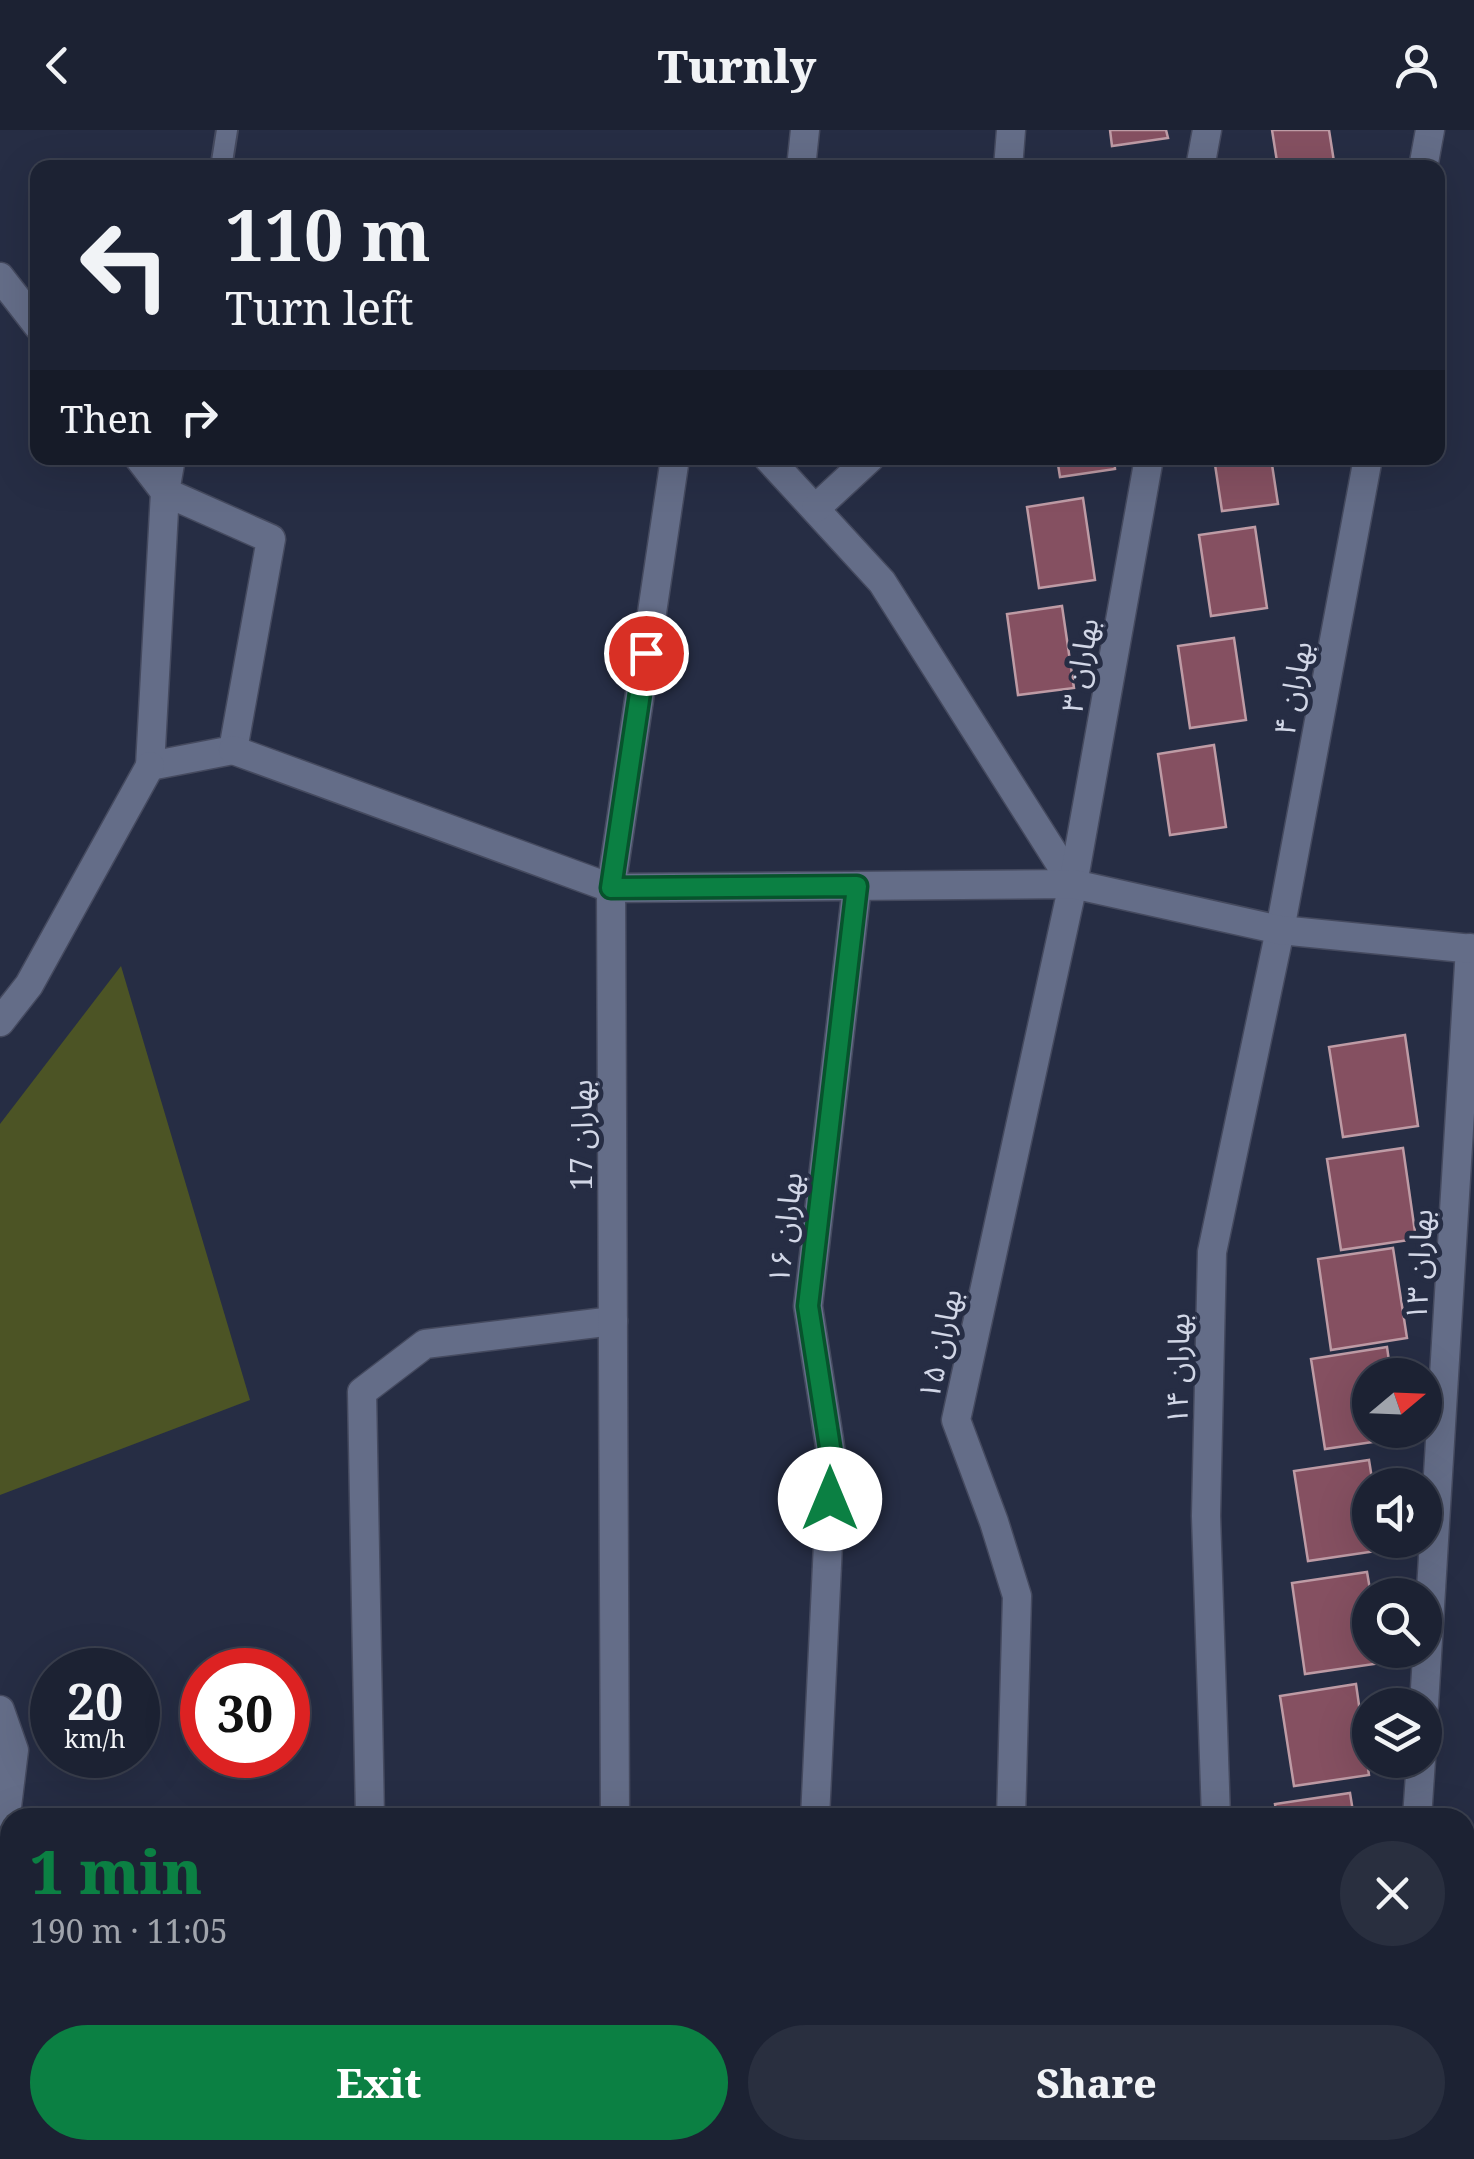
<!DOCTYPE html>
<meta charset="utf-8">
<style>
:root{--surface:#1c2233;--page:#292f3f;--text:#f1f3f6;--muted:#a0a4ac;--line:#3a3f4e;--accent:#0b8043}
body{margin:0;font-family:"Noto Serif","Noto Sans Arabic",serif;background:var(--page);color:var(--text);height:100vh;display:flex;flex-direction:column;font-size:38px;white-space:nowrap}
*{box-sizing:border-box;margin:0}
p{font-size:32px;color:var(--muted)}
.icon{flex:none;width:55px;height:55px;fill:none;stroke:currentColor;stroke-width:2;stroke-linecap:round;stroke-linejoin:round}
.map{position:relative;flex:1;overflow:hidden}
.details{position:absolute;left:0px;top:1678px;width:1475px;height:352px;display:flex;flex-direction:column;background:var(--surface);border-radius:30px 30px 0 0;box-shadow:0 10px 40px #0002,0 0 0 2px var(--line)}
.details>*{flex:none}
.banner{position:absolute;left:30px;top:30px;width:1415px;height:305px;border-radius:20px;box-shadow:0 10px 40px #0002,0 0 0 2px var(--line);background:#1c2233;color:var(--text);overflow:hidden}
.needle{width:65px;rotate:71deg}
.buttons{position:absolute;left:1352px;top:1228px;display:grid;gap:20px}
.buttons a{display:grid;place-items:center;width:90px;height:90px;border-radius:50%;background:var(--surface);box-shadow:0 10px 40px #0002,0 0 0 2px var(--line);font-size:50px}
.speed{position:absolute;left:30px;top:1518px;display:flex;gap:20px;font-size:50px;font-weight:700;text-align:center}
.speed>*{display:grid;place-content:center;width:130px;height:130px;border-radius:50%;background:var(--surface);box-shadow:0 10px 40px #0002,0 0 0 2px var(--line);line-height:1}
.speed small{font-size:25px;font-weight:400}
.speed .limit{border:15px solid #d22;background:#fff;color:#111}
.pin{position:absolute;display:grid;place-items:center;width:85px;height:85px;color:#fff;margin:-42px;border:5px solid #fff;border-radius:50%;box-shadow:0 2px 10px #0007}
.me{position:absolute;width:110px;margin:-55px;rotate:0deg;stroke-linejoin:round;filter:drop-shadow(0 0 8px #0008)}
.turn{display:flex;align-items:center;gap:35px;height:210px;padding:0 30px;font-size:45px}
.turn .icon{width:130px;height:130px;stroke-width:2.5}
.turn b{display:block;font-size:70px;line-height:85px}
.then{display:flex;align-items:center;height:95px;padding:0 30px;background:#0003;gap:20px;font-size:38px}
.round{display:grid;place-items:center;flex:none;width:105px;height:105px;border-radius:52px;background:var(--page)}
.head{display:flex;align-items:center;justify-content:space-between;height:170px;padding:0 30px}
h1{font-size:60px;font-weight:800;line-height:75px;color:var(--accent)}
.button{display:flex;gap:20px;margin-top:auto;padding:20px 30px}
.button a{flex:1;height:115px;border-radius:60px;background:var(--accent);color:#fff;font-size:40px;font-weight:800;line-height:115px;text-align:center}
.button a+a{background:var(--page);color:var(--text)}
header{display:flex;justify-content:space-between;align-items:center;height:130px;padding:0 30px;background:var(--surface);font-size:45px;font-weight:800}
.map>svg:first-child{display:block}
</style>
<header><svg class="icon" aria-label="back" viewBox="0 0 24 24"><path d="M15 5l-7 7 7 7"/></svg>Turnly<svg class="icon" aria-label="person" viewBox="0 0 24 24"><circle cx="12" cy="8" r="4"/><path d="M4 21q1-7 8-7t8 7"/></svg></header>
<div class="map">
<svg width="1474" height="2029" viewBox="0 0 1474 2029">
<rect width="100%" height="100%" fill="#262d44"/>
<polygon fill="#4c5425" points="121,836 250,1270 0,1365 0,994"/>
<g fill="#855061" stroke="#be9ba5" stroke-width="2.5">
<polygon points="1110,0 1166,0 1168,8 1112,16"/>
<polygon points="1272,0 1329,0 1335,38 1278,38"/>
<polygon points="1057,328 1114,328 1115,339 1060,347"/>
<polygon points="1214,328 1271,328 1278,374 1222,381"/>
<polygon points="1083,368 1095,450 1039,458 1027,377"/>
<polygon points="1255,397 1267,478 1211,486 1199,405"/>
<polygon points="1062,476 1074,558 1018,565 1007,484"/>
<polygon points="1234,508 1246,590 1190,598 1178,516"/>
<polygon points="1214,615 1226,697 1170,705 1158,624"/>
<polygon points="1405,905 1418,996 1343,1007 1329,917"/>
<polygon points="1403,1018 1416,1109 1341,1120 1327,1029"/>
<polygon points="1393,1118 1407,1208 1331,1220 1318,1129"/>
<polygon points="1387,1217 1391,1245 1370,1245 1370,1300 1399,1300 1400,1308 1325,1319 1311,1229"/>
<polygon points="1369,1330 1373,1355 1370,1355 1370,1410 1381,1410 1383,1420 1308,1431 1294,1341"/>
<polygon points="1367,1442 1371,1465 1370,1520 1379,1520 1381,1533 1305,1544 1292,1453"/>
<polygon points="1356,1554 1369,1645 1294,1656 1280,1566"/>
<polygon points="1350,1663 1354,1688 1277,1688 1275,1674"/>
</g>
<g fill="none" stroke-linecap="round" stroke-linejoin="round">
<defs>
<polyline id="service" points="221,38 227,0"/>
<g id="minor">
<polyline points="801,38 805,0"/>
<polyline points="1008,38 1011,0"/>
<polyline points="1200,38 1207,0"/>
<polyline points="1423,38 1430,0"/>
<polyline points="768,328 882,452 1073,754"/>
<polyline points="816,378 870,328"/>
<polyline points="1424,1575 1470,818"/>
<polyline points="0,1580 14,1620 0,1733"/>
<polyline points="370,1688 362,1262 425,1214 613,1191"/>
<polyline points="615,1688 611,758 675,328"/>
<polyline points="815,1688 832,1329 808,1176 857,756"/>
<polyline points="1011,1688 1017,1466 994,1392 956,1290 1073,754 1149,328"/>
<polyline points="1216,1688 1206,1386 1212,1122 1280,800 1368,328"/>
<polyline points="1417,1688 1421,1630"/>
<polyline points="0,1792 10,1795"/>
<polyline points="1465,1860 1474,1860"/>
<polyline points="0,1983 10,1994"/>
<polyline points="34,2020 43,2029"/>
<polyline points="662,2029 673,2020"/>
</g>
<g id="tertiary">
<polyline points="0,147 38,196"/>
<polyline points="139,328 165,362 271,409 233,620 150,636 165,362 171,328"/>
<polyline points="233,620 611,758 1073,754 1280,800 1474,819"/>
<polyline points="0,892 29,855 150,636"/>
</g>
</defs>
<use href="#service" stroke="#454a5f" stroke-width="24"/>
<use href="#minor" stroke="#454a5f" stroke-width="31"/>
<use href="#tertiary" stroke="#454a5f" stroke-width="31"/>
<use href="#service" stroke="#646d88" stroke-width="20"/>
<use href="#minor" stroke="#646d88" stroke-width="28"/>
<use href="#tertiary" stroke="#646d88" stroke-width="28"/>
</g>
<g fill="none" stroke-linecap="round" stroke-linejoin="round">
<defs>
<polyline id="route" points="646,523 611,758 857,756 808,1176 832,1330 830,1369"/>
</defs>
<use href="#route" stroke="#07532c" stroke-width="25"/>
<use href="#route" stroke="#0b8043" stroke-width="18"/>
</g>
<g text-anchor="middle" dominant-baseline="central" stroke-width="10" stroke-linejoin="round" paint-order="stroke">
<g font-size="30" fill="#d1d6e6" stroke="#262d44">
<text transform="translate(1079 535) rotate(-80)">بهاران ۳</text>
<text transform="translate(1292 558) rotate(-79)">بهاران ۴</text>
<text transform="translate(580 1005) rotate(-90)">بهاران 17</text>
<text transform="translate(784 1098) rotate(-83)">بهاران ۱۶</text>
<text transform="translate(1418 1135) rotate(-87)">بهاران ۱۳</text>
<text transform="translate(939 1214) rotate(-78)">بهاران ۱۵</text>
<text transform="translate(1177 1239) rotate(-89)">بهاران ۱۴</text>
</g>
</g>
</svg>
<div class="buttons">
<a><svg class="needle" viewBox="-14 -14 28 28"><path d="M0-13l5 13h-10z" fill="#e53935"/><path d="M0 13l5-13h-10z" fill="#a0a4ac"/></svg></a>
<a><svg class="icon" aria-label="sound" viewBox="0 0 24 24"><path d="M4 9h4l5-4v14l-5-4H4zM17 9q2 3 0 6"/></svg></a>
<a><svg class="icon" aria-label="search" viewBox="0 0 24 24"><circle cx="10" cy="10" r="6"/><path d="M15 15l6 6"/></svg></a>
<a><svg class="icon" aria-label="layers" viewBox="0 0 24 24"><path d="M12 4l9 5-9 5-9-5zM3 14l9 5 9-5"/></svg></a>
</div>
<div class="speed"><div>20<small>km/h</small></div><div class="limit">30</div></div>
<div class="pin" style="left:646px;top:523px;background:#d93025"><svg class="icon" aria-label="arrive" viewBox="0 0 24 24"><path d="M6 21V4h12l-3 4 3 4H6"/></svg></div>
<svg class="me" style="left:830px;top:1369px" viewBox="-20 -20 40 40"><circle r="19" fill="#fff"/><path d="M0-13L10 11 0 6-10 11z" fill="#0b8043"/></svg>
<div class="banner">
<div class="turn"><svg class="icon" aria-label="left" viewBox="0 0 24 24"><path d="M17 20v-9H6M10 6l-5 5 5 5"/></svg><div><b>110 m</b>Turn left</div></div>
<div class="then">Then<svg class="icon" aria-label="right" viewBox="0 0 24 24"><path d="M7 20v-9h11M14 6l5 5-5 5"/></svg></div>
</div>
<section class="details">
<div class="head"><div><h1>1 min</h1><p>190 m · 11:05</p></div><a class="round"><svg class="icon" aria-label="close" viewBox="0 0 24 24"><path d="M6 6l12 12M18 6L6 18"/></svg></a></div>
<div class="button"><a>Exit</a><a>Share</a></div>
</section>
</div>
